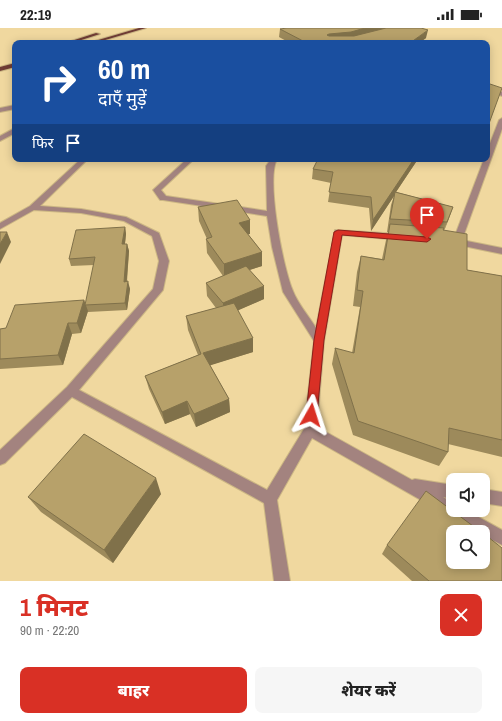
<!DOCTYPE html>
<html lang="hi">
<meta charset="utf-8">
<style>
:root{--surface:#fff;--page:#f6f6f6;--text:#222;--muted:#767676;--accent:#d93025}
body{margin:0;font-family:"Archivo Narrow","Noto Sans Devanagari",sans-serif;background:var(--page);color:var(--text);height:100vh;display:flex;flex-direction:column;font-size:15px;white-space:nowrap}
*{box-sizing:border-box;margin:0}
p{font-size:13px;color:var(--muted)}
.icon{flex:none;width:22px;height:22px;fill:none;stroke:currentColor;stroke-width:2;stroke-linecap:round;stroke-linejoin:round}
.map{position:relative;height:553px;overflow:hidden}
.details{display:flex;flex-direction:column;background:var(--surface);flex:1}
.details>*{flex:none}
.top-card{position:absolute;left:12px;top:12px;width:478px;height:122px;border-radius:8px;box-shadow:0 2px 10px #0003;background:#1a4fa0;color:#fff;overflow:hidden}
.fabs{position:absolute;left:446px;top:445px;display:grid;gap:8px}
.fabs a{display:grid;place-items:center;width:44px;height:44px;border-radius:8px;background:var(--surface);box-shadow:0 2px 10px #0003;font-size:20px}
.pin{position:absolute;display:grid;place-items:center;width:34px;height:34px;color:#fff;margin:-41px -17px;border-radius:50% 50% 50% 0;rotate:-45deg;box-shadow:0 0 4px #0007}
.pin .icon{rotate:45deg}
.me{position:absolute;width:44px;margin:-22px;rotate:6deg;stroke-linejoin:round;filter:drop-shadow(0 0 3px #0008)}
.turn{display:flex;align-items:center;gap:14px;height:84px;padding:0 20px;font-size:18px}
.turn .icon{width:52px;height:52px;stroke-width:2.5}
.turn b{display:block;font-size:28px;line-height:34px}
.then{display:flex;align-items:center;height:38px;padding:0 20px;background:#0003;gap:8px;font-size:15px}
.round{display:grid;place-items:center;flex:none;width:42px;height:42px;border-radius:8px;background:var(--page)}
.summary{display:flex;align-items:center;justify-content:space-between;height:68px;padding:0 20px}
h1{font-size:24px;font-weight:800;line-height:30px;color:var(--accent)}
.cta{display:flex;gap:8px;margin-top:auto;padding:8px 20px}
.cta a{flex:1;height:46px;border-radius:8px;background:var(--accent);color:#fff;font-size:16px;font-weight:800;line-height:46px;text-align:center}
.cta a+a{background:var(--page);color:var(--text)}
.status{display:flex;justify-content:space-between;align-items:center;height:28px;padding:0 20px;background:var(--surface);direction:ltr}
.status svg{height:11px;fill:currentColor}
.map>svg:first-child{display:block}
</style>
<div class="status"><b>22:19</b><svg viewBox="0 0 49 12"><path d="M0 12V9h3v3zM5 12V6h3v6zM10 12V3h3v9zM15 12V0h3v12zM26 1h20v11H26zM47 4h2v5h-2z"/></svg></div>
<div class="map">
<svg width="502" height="553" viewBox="0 0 502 553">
<rect width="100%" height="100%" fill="#f0d89f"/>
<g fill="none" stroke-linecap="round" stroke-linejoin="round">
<defs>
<g id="minor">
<polygon points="487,58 502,64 502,68 487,62"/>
<polygon points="15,77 15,81 0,84 0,80"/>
<polygon points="502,90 502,101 462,212 502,220 502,226 454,216 450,213 454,210 484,131 487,131 487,123 499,92"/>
<polygon points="15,100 15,105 0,113 0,108"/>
<path d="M81,131H88L40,178L81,181L126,189L159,205L169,233L163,262L79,362L267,462L304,401L314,313L283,264L272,219L267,188L163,172H160L153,162L187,131H193L192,133L161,162L166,168L267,183L266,138L271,131H277C266,152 283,240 293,263C298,276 309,288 316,300L335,202L400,206L404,209L400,212L342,207L324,313L317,399L412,452L415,451L453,457V471L443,469L453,475V482H466L502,502V517L483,507V504H477L312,410L277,472L290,553H274L264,475L72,369L5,435L0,437V422L67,359L153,261L159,233L152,208L124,193L81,185L34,182L0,201V195L30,178Z"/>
<polygon points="483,461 502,464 502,478 483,475"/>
</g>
<g id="major">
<polygon points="139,0 146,0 95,15 88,15"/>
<polygon points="96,5 100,6 72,15 65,15"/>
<polygon points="15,35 15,39 0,43 0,39"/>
</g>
</defs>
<use href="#minor" stroke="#ccb784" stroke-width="2"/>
<use href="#major" stroke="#ccb784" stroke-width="2"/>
<use href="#minor" fill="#a3837f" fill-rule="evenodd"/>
<use href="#major" fill="#6f3c35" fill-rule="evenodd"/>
</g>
<g fill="#9d8a5b">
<polygon points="280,1 426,10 419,15 289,15 290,15 279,9"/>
<polygon points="418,131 396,164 453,179 444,202 467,242 502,248 502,429 448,416 448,424 439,438 353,407 332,336 335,320 352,325 360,279 353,278 357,244 361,228 382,231 386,212 388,204 387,204 391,177 394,168 371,203 369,180 328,174 331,155 312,151 313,141"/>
<polygon points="198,179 250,192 250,206 248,206 262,224 262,238 249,242 264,258 264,271 238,282 253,324 210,337 229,371 230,384 196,399 190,386 165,396 149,361 145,348 198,327 188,302 186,288 216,280 207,268 206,255 223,248 207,225 206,211 207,211 199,193"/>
<polygon points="125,199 126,206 125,216 127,216 129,223 127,254 130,261 127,282 88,284 88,283 81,305 72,306 63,337 0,341 0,301 6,300 84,272 86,277 94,237 71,238 69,231"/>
<polygon points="161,466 113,535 41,484 28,469"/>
<polygon points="387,517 502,553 412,553 382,526"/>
</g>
<g fill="#80714a">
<polygon points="365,0 395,0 328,14 327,7 329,6"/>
<polygon points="428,2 426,10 419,15 410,15"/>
<polygon points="414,131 418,131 394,167 395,164 394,168 371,203 373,192"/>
<polygon points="453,179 448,193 442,208 447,194"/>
<polygon points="250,192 250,206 239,208 239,195"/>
<polygon points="125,199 126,206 124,223 122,216"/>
<polygon points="7,204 11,214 0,236 0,216"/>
<polygon points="127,216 129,223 126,261 124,254"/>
<polygon points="262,224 262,238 224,250 224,236"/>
<polygon points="128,253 130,261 127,282 125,275"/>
<polygon points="264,258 264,271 223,289 223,275"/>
<polygon points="84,272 88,283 81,305 77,295"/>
<polygon points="68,295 72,306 63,337 58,327"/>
<polygon points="253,310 253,324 205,339 203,325"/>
<polygon points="229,371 230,384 196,399 194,386"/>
<polygon points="187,373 190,386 165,396 162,384"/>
<polygon points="156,450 161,466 113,535 104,522"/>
</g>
<g fill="#b7a16a" stroke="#80714a">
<polygon points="287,0 365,0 351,4 329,6 327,7 329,8 354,8 386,0 421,0 428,2 410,15 289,15 303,13 280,1"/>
<polygon points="487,55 502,60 487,101"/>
<polygon points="318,131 414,131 373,192 371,169 329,164 333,144 313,141"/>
<polygon points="395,164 453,179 447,194 390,191"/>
<polygon points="237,172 250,192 239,195 262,224 224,236 206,211 212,209 198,179"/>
<polygon points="390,196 444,200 443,202 467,206 467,242 502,248 502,412 449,400 448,424 358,393 335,320 354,325 363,263 357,262 361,228 384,232"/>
<polygon points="125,199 122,216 127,216 124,254 128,253 125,275 85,277 95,229 69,231 76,202"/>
<polygon points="0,204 7,204 0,216"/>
<polygon points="246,238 264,258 223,275 206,255"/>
<polygon points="84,272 77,295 68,295 58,327 0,331 0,301 6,300 15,277"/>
<polygon points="234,275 253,310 203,325 229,371 194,386 187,373 162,384 145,348 201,326 186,288"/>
<polygon points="84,406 156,450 104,522 28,469"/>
<polygon points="426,463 481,504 453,504 453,534 483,534 483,505 502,520 502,553 429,553 387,517"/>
</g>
<polygon fill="#d93025" stroke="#8d1f18" points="338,202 427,209 431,211 427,214 342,207 324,312 317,387 315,391 311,392 307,391 306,387 314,312 334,204"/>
</svg>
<div class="fabs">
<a><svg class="icon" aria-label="sound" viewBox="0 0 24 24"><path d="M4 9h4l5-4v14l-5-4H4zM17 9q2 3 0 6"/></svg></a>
<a><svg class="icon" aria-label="search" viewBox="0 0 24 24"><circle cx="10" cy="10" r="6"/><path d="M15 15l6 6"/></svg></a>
</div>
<div class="pin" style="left:427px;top:211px;background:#d93025"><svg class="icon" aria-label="arrive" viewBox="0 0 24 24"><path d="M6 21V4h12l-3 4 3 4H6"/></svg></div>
<svg class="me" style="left:311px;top:387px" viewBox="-20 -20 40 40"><path d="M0-17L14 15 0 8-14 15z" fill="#d93025" stroke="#fff" stroke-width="4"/></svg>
<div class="top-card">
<div class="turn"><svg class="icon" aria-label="right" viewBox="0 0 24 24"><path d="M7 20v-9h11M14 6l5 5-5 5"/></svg><div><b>60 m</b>दाएँ मुड़ें</div></div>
<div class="then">फिर<svg class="icon" aria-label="arrive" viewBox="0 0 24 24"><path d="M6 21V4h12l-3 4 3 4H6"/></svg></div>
</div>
</div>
<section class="details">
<div class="summary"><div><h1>1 मिनट</h1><p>90 m · 22:20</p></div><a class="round" style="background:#d93025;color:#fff"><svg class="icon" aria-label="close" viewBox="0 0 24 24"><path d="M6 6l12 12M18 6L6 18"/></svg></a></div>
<div class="cta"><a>बाहर</a><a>शेयर करें</a></div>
</section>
